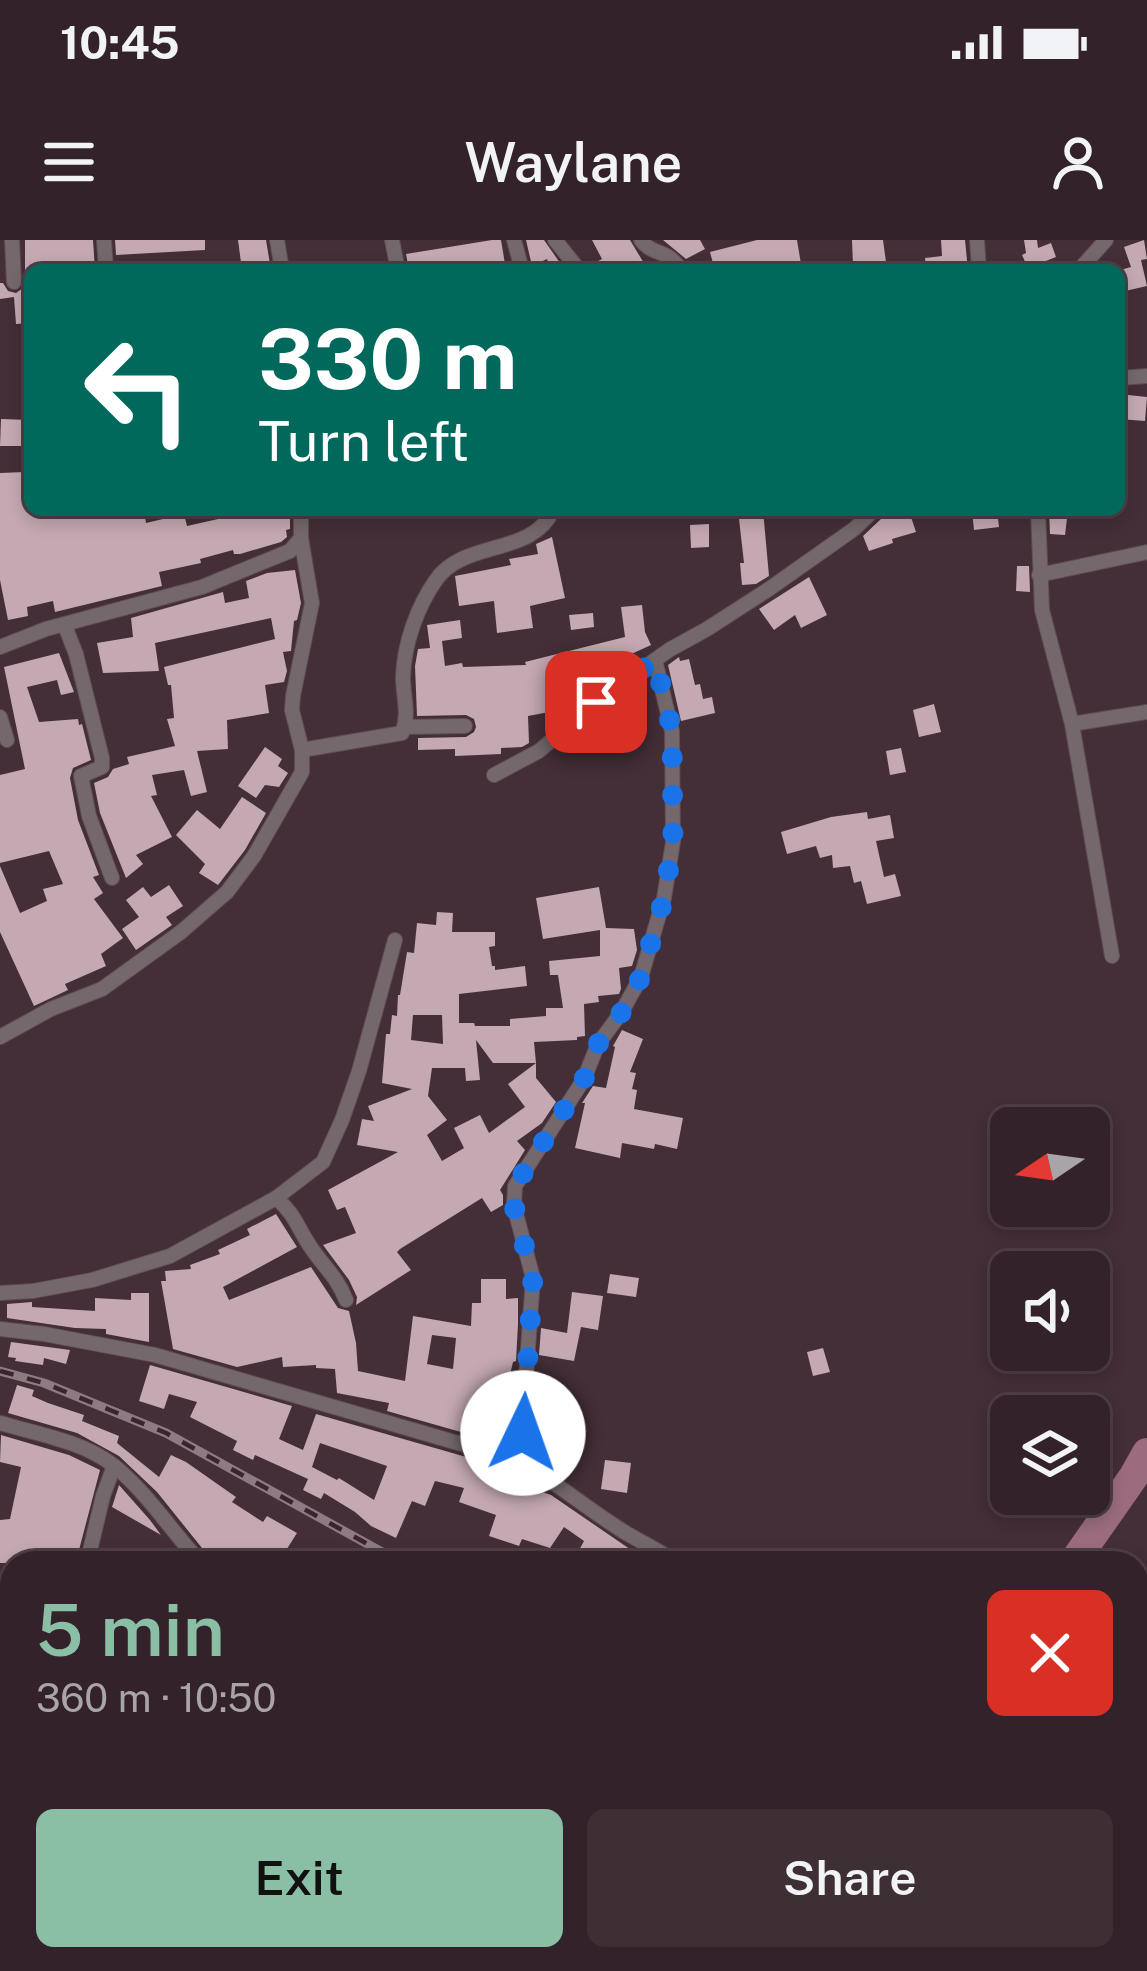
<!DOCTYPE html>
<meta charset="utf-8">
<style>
:root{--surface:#332229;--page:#3e2f35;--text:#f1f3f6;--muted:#a9a4a8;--line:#4e3f46;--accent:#8abfa5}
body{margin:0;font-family:"Public Sans",sans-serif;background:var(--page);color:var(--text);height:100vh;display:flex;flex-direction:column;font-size:45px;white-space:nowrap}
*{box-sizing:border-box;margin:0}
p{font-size:39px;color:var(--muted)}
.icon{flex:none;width:66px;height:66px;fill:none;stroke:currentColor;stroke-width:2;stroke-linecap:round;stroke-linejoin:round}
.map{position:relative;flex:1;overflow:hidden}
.panel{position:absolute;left:0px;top:1311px;width:1149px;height:420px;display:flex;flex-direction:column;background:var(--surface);border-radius:36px 36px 0 0;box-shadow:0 6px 18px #0003,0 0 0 3px var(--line)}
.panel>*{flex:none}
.banner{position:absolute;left:24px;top:24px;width:1101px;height:252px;border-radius:18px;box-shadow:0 6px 18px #0003,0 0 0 3px var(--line);background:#00695c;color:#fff;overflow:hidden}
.needle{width:78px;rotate:257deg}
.controls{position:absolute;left:990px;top:867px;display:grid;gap:24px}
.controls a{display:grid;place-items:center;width:120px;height:120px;border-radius:18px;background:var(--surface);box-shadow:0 6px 18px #0003,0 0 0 3px var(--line);font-size:60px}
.pin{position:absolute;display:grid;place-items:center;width:102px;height:102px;color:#fff;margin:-51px;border-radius:24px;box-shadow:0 6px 18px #0006}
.me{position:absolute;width:132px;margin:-66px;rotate:3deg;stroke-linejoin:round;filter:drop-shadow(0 0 9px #0008)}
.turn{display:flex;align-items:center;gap:42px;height:252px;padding:0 36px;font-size:54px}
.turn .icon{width:156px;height:156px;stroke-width:2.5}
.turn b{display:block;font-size:84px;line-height:102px}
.round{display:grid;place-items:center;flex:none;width:126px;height:126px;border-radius:18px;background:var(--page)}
.overview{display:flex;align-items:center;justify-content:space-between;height:204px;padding:0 36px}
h1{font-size:72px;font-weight:600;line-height:90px;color:var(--accent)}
.action{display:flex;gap:24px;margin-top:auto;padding:24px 36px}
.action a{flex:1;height:138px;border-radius:18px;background:var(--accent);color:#111;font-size:48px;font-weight:600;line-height:138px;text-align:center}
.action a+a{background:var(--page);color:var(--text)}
.status{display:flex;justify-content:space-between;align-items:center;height:84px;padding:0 60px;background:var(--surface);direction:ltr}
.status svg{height:33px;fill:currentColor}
header{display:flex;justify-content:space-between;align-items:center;height:156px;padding:0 36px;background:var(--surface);font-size:54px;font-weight:600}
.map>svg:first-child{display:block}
</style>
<div class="status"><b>10:45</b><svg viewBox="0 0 49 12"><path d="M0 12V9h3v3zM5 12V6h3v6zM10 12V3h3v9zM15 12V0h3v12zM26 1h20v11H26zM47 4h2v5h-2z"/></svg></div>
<header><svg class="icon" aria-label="menu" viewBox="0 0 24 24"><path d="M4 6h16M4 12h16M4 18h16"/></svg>Waylane<svg class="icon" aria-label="person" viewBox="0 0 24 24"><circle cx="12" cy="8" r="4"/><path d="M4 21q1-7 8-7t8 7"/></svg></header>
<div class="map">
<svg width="1147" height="1731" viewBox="0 0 1147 1731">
<rect width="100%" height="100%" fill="#442e37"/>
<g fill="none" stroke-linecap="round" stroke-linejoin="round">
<g stroke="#9b6c7e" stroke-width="30">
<polyline points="1073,1323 1134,1236 1147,1213"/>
<polyline points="722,1731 734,1719"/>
</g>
</g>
<g fill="#c4a8b2" fill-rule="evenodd">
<polygon points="25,0 93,0 95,30 25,30"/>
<polygon points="115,0 205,0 205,10 116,15"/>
<polygon points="238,0 266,0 271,30 242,30"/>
<polygon points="492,0 501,0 506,30 409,30 406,14"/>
<polygon points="526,0 544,0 565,30 551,30 547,19 532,26"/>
<polygon points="592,0 630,0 648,30 590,30 589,26 602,19"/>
<polygon points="663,0 700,0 705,9 686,19"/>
<polygon points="757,0 797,0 802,30 769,30 768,23 737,30 725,30 724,25 714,27 710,12"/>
<polygon points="852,0 883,0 886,22 853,26"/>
<polygon points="941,0 965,0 968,30 926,30 925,18 942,16"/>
<polygon points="1024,0 1037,0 1038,8 1051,3 1056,17 1028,28 1022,15 1026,13"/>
<polygon points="1144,0 1147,19 1141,20 1147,46 1125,51 1120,30 1131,27 1124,7"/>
<polygon points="30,38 30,83 16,84 14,57 0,59 0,43 3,43 8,51 16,53 23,48 25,39"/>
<polygon points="1119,154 1147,157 1145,181 1119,179"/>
<polygon points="1,179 30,180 30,206 0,206"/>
<polygon points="25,232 28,270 144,270 146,283 184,274 187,286 258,270 290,270 290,289 286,290 287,297 281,302 240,314 234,314 233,310 200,319 201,323 159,332 162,346 55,372 53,361 27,367 28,376 8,380 0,340 0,233"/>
<polygon points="738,270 763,270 769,336 756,344 742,345 740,323 744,323"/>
<polygon points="885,270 895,270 895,275 909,271 916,292 892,299 893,303 869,311 863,296 882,278"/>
<polygon points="972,270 997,270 999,287 974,290"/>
<polygon points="1049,270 1068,270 1065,295 1050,294"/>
<polygon points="709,284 709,307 691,308 690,285"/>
<polygon points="552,297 565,358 530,366 533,388 497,393 494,361 459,366 455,336 511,325 509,319 538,314 536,304"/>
<polygon points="1017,326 1029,326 1030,352 1016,351"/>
<polygon points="295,330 301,363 297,380 294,381 291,411 283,412 287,431 284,442 265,445 269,473 227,480 228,509 197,511 207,552 191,556 184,530 152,535 157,555 151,556 172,597 136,615 143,624 126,638 100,573 94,543 108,537 113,529 129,524 127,517 175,506 167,479 174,478 171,445 168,445 164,427 275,399 271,378 155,403 159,431 103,433 97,403 133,397 131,378 223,352 225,363 249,358 246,341 267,333"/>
<polygon points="809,337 827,375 801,388 795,375 774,390 759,369"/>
<polygon points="642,365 645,392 651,405 627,416 627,418 595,421 603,443 593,450 569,458 571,468 528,476 529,503 522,507 501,508 501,514 455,516 455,509 418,510 418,498 466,497 474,492 476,487 474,479 466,475 417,476 415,426 418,409 430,408 427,385 460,380 462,398 442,401 445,426 462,423 463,427 526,425 525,422 625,397 621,367"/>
<polygon points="593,373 594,387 571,390 569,375"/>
<polygon points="59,413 74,452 61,455 57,440 27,447 39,482 78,479 79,485 82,484 91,520 73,528 70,538 78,580 99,635 93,637 103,653 94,659 123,698 101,714 106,726 65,744 68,750 34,766 0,692 0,626 20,673 47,661 43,649 63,644 49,611 0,623 0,535 25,529 4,427"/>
<polygon points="679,417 680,421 689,419 695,445 700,444 703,459 712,457 715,473 681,481 668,425"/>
<polygon points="934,464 941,492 919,497 913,470"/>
<polygon points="265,507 282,519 278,526 288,533 279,547 265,545 256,558 238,546"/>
<polygon points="901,508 906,532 890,535 886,511"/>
<polygon points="242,557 266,573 245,610 218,645 199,633 205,624 176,595 197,570 220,589"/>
<polygon points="867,572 868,579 890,575 894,598 876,601 884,637 895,634 901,656 867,664 861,641 854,643 850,626 833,628 832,615 820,618 816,606 787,614 781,592 831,577"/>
<polygon points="169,645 183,666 166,677 172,685 136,710 122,689 139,677 126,660 143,647 151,657"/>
<path d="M599,647L606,688L634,689L637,710L632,726L619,728L621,749L619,754L598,756L599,762L584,764L585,796L577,797V800L534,802L536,823H493L476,800L480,840L466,841L465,828H432L428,856L447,880L427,895L442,921L464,908L454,888L480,875L489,893L525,867L508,844L536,823V838L556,862L542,883L517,901L525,910L500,950L503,955V965L491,972L482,958L400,1009L397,1012L411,1030L356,1065L357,1057L349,1040L323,1005L356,993L345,967L337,970L328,950L398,912L357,905L362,879L374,881L368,866L412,849L382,843L386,794H390L392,775L397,776L398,755H400L407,712L414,713L417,683L436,685L437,672L453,673L452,692H495V706L489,707L492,726H495V730L525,726L527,746L459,754V783H474L475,786H510V779L546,776V768H563L558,735H550L549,721L600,716V690L543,699L536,658ZM413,775H442L443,804L411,800Z"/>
<polygon points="622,790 643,799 630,832 636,833 632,849 637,850 634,869 683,878 677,909 655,904 654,909 622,903 620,918 575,908 585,863 582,863 593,846 606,848 615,807 613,806"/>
<path d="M276,974L297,1007L223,1047L229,1060L311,1027L338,1068L349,1071L356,1103L358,1131L405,1141L413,1076L471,1086L472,1063H481V1039H506V1059L518,1058V1084L516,1121L513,1122L504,1161L513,1162L510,1206L387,1171L389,1163L337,1153L335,1129L316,1128V1125L283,1127L282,1117L237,1127L173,1109L161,1041H166L165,1031L191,1029L190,1025L220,1014L218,1010L250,995L247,989ZM432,1095L456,1098L453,1129L427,1124Z"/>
<polygon points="610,1034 639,1038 636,1057 607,1053"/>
<polygon points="572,1052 603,1056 598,1090 581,1087 574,1121 539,1115 541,1088 567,1093"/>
<polygon points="131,1053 149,1053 149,1102 106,1094 106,1089 75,1088 7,1078 7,1064 32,1062 32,1067 95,1071 95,1058 131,1060"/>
<polygon points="11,1102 70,1110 66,1124 44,1118 43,1125 15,1121 16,1118 8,1117"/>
<polygon points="823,1108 830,1132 813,1136 807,1112"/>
<path d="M150,1125L292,1166L279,1199L303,1210L316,1174L515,1231L519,1234L517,1243L551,1255L640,1316L641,1314L654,1322L572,1323L584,1301L564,1287L550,1308L522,1299L519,1306L489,1296L496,1275L459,1262L464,1248L435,1241L425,1266L412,1261L396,1298L371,1286L355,1272L324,1253L321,1259L303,1250L308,1239L255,1215L253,1220L233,1210L237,1201L190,1177L197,1162L169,1154L164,1169L139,1161ZM320,1203L387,1226L374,1260L339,1238L337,1240L312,1227Z"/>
<polygon points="17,1145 34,1150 32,1156 48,1163 84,1175 82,1181 119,1196 117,1203 159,1237 171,1215 186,1222 236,1257 232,1262 263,1282 267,1276 297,1293 278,1323 214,1323 157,1252 119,1216 77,1193 8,1173"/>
<polygon points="536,1155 577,1162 570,1206 559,1205 558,1211 532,1207"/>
<polygon points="1,1195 69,1215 100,1230 79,1310 67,1309 68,1323 0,1323 0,1280 10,1279 21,1227 0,1222"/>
<polygon points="605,1220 631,1223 627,1253 601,1249"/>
<polygon points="119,1245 150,1280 161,1295 112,1267"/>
</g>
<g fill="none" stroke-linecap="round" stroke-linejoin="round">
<defs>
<g id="minor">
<polyline points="12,0 14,42"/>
<polyline points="104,0 106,30"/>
<polyline points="277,0 282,30"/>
<polyline points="392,0 398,30"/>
<polyline points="514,0 522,30"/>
<polyline points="555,0 579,30"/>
<path d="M641,0C652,16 667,8 681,30"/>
<polyline points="977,0 979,30"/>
<polyline points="1079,30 1106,0"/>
<polyline points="1119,138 1147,136"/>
<polyline points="1038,270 1042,370 1072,484 1112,716"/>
<polyline points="1039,335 1147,312"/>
<polyline points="65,386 76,414 102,518 102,527 81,536 89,576 112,638"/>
<polyline points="0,407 46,389 202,347 290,311 301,298 301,270"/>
<polyline points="0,477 7,500"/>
<polyline points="1072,484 1147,472"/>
<polyline points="405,487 465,486"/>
<path d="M302,510L402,493C410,474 403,457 403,437C404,404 417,367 436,340C464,299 532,317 553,270"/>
<polyline points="494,535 539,511 596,462 669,410 707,389 769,349 854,289 874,270"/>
<polyline points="0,797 51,769 102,749 181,692 227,652 254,616 302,532 302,510 292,470 293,456 312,363 301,298"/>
<path d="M276,958C297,976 297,988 312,1009C325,1028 337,1037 346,1060"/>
<polyline points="0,1053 33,1051 92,1040 170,1016 276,958 323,922 342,880 359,831 395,700"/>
<path d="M0,1089L44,1094L155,1115L520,1221C557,1243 590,1271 626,1293C643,1303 660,1311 677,1323"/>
<path d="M0,1183C37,1194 82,1201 113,1225C147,1252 172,1292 201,1323"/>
<polyline points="520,1221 533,1038 514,966 515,946 584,839 598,804 621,773 641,737 664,658 673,602 672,491 655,420"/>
<polyline points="87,1323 103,1256 114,1226"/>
<polyline points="0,1602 12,1603"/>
</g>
</defs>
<use href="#minor" stroke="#614c55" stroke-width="16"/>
<use href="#minor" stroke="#74686c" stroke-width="14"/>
<defs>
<g id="rail">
<polyline points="0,1131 44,1143 166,1193 402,1323"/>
<polyline points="1137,1701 1147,1702"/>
</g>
</defs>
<use href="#rail" stroke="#8d7a82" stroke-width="9"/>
<use href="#rail" stroke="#3a242d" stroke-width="4.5" stroke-dasharray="14" stroke-linecap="butt"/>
</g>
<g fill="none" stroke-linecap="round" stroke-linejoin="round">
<polyline stroke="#1a73e8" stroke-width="21" stroke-dasharray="0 37.8" points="523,1193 533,1038 514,966 515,946 584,839 598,804 621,773 641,737 664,658 673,602 672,490 655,420 596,462"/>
</g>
</svg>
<div class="controls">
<a><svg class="needle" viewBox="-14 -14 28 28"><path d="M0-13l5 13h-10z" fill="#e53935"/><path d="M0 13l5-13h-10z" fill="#a9a4a8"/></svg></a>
<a><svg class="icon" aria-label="sound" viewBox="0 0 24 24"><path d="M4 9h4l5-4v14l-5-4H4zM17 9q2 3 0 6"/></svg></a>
<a><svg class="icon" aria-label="layers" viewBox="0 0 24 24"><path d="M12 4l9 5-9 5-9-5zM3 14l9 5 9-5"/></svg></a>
</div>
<div class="pin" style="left:596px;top:462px;background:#d93025"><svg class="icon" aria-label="arrive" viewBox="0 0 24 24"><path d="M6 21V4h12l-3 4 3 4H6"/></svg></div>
<svg class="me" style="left:523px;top:1193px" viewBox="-20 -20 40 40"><circle r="19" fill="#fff"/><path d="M0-13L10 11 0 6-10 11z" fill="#1a73e8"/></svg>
<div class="banner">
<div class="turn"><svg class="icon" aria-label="left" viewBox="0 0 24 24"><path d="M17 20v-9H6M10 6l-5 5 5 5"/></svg><div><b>330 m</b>Turn left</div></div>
</div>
<section class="panel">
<div class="overview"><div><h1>5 min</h1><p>360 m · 10:50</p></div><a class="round" style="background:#d93025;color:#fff"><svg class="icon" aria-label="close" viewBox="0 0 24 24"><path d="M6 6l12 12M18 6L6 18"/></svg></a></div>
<div class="action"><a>Exit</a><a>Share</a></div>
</section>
</div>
